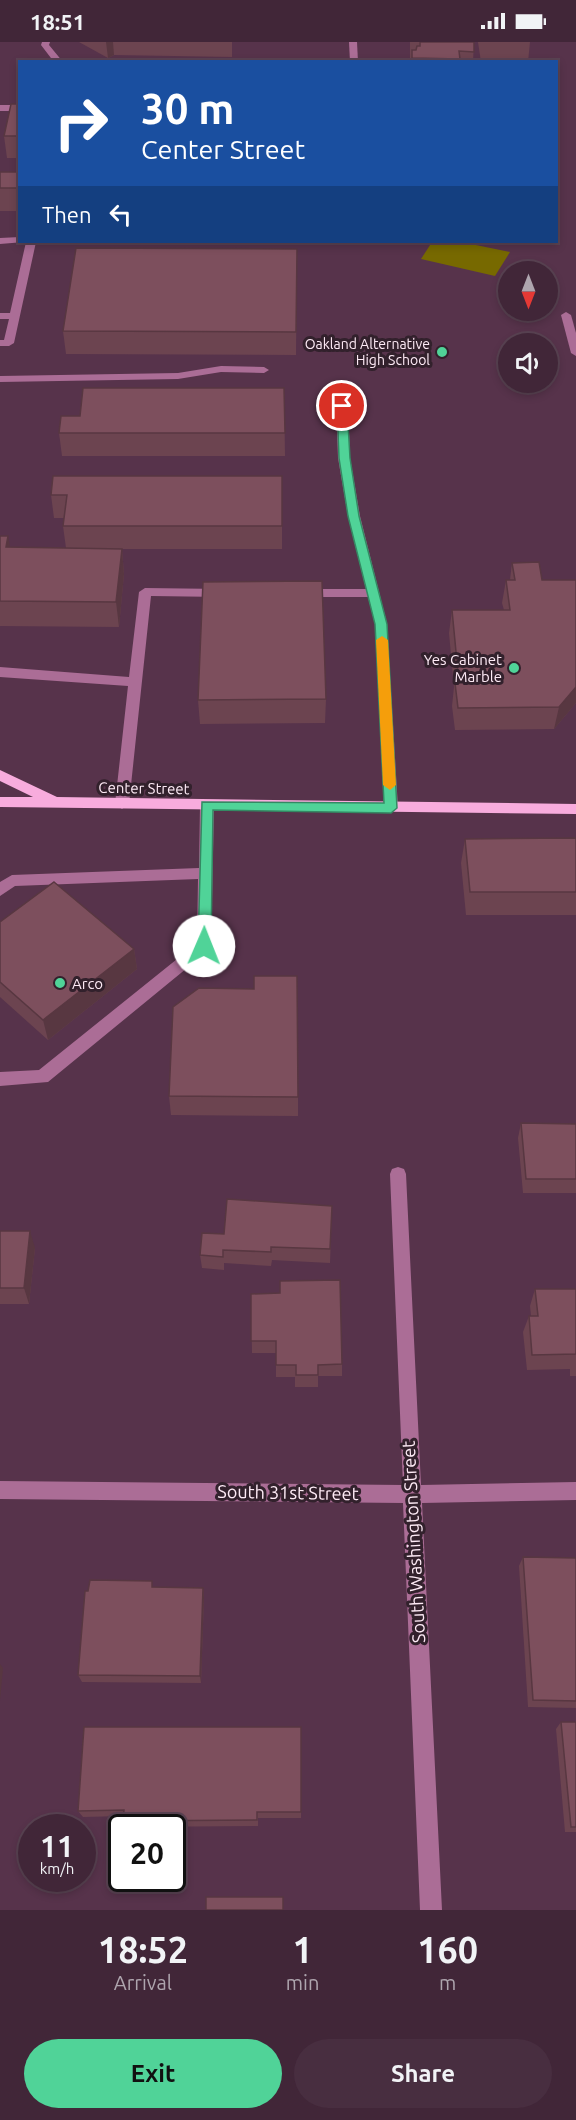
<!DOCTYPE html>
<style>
:root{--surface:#412638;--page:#482e40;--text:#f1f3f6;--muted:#aea5ae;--line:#5a4353;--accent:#50d398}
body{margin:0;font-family:Ubuntu,sans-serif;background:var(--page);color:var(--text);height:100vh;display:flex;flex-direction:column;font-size:22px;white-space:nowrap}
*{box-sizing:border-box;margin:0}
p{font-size:20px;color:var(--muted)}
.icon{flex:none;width:33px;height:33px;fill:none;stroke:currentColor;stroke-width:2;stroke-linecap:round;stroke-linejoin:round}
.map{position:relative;height:1868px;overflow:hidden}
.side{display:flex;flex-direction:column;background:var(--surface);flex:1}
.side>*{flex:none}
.top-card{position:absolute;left:18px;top:18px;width:540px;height:183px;border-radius:0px;box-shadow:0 3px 9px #0003,0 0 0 2px var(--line);background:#1a4fa0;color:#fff;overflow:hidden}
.needle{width:39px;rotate:180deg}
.controls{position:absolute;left:498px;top:219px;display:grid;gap:12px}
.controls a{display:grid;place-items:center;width:60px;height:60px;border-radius:50%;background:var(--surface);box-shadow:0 3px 9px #0003,0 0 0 2px var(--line);font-size:30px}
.speed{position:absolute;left:18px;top:1772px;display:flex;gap:12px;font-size:30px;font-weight:700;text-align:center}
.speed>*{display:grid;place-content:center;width:78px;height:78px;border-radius:50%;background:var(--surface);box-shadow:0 3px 9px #0003,0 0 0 2px var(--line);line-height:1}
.speed small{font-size:15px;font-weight:400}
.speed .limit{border:3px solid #111;border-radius:9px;background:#fff;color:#111}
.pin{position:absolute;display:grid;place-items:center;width:51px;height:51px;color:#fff;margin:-26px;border:3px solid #fff;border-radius:50%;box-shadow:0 2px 6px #0007}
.me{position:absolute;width:66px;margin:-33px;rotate:1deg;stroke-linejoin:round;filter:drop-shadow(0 0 4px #0008)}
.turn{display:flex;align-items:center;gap:21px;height:126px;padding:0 24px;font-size:27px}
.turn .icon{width:78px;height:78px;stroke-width:2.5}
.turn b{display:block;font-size:42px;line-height:51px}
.then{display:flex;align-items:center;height:57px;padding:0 24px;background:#0003;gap:12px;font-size:22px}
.eta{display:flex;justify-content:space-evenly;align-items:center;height:102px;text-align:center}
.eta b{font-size:36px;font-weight:700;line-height:42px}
.cta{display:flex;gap:12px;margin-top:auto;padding:12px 24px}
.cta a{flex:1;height:69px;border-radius:36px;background:var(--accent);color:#111;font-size:24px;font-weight:700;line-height:69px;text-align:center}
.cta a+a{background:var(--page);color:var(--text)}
.status{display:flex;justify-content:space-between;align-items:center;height:42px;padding:0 30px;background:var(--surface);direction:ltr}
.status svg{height:16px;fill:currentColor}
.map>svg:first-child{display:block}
</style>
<div class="status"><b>18:51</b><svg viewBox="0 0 49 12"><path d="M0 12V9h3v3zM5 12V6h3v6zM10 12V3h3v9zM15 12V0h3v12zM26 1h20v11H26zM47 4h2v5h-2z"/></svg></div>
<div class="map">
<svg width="576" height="1868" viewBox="0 0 576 1868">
<rect width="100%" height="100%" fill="#57334b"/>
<polygon fill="#776900" points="432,200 461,200 510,210 495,234 421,217"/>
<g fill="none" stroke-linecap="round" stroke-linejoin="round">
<g fill="#ab6d96" fill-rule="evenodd">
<polygon points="42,0 50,0 49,3 63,20 54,20 41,3"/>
<polygon points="349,0 357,0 358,20 350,20"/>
<rect x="0" y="63" width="20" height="6"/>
<polygon points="20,195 20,200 24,200 0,202 0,196"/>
<polygon points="26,200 36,200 14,301 9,304 0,304 0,298 4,298 9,277 0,277 0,271 10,271"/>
<polygon points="566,270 571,273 576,291 576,314 571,311 561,273"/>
<polygon points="221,324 264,325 269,328 264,331 221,330 178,337 0,340 0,334 178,331"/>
<polygon points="342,361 348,364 350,416 360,474 387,582 398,766 391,771 384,766 375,582 368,555 304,555 298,551 304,547 366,547 348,474 338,416 336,364"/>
<polygon points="145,546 223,547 229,551 223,555 151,554 129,762 122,767 115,762 128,644 0,635 0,625 129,635 139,550"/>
<polygon points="207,759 214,764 211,904 209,908 48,1040 0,1044 0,1030 39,1028 197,901 198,837 15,844 0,854 0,840 12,833 199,826 200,764"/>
<polygon points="398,1125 404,1127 406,1132 421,1443 576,1440 576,1458 422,1461 442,1868 420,1868 403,1461 0,1457 0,1439 403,1443 390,1132 392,1127"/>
</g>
<polygon fill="#f8acdd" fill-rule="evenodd" points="0,728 57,755 576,762 576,772 0,765 0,755 33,755 0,739"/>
</g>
<g fill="#6c4450">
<polygon points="79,0 232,0 232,15 114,13 108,16"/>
<polygon points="410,0 474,0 473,20 412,20 412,17 410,16"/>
<polygon points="478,0 530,0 528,20 481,20"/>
<polygon points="20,62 20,116 7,116 4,94"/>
<rect x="0" y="130" width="20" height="39"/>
<polygon points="297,207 296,313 66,312 63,289"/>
<polygon points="284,346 285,414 62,414 59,391 80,374"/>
<polygon points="282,434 282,507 122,507 124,532 119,585 0,584 0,494 10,505 66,506 63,484 64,476 54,476 51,453"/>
<polygon points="512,521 542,538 576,538 576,661 554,687 455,688 452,664 454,645 449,591 452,568 504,568 502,561 506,538 510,538"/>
<polygon points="326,657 325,681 200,682 198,658"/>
<polygon points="576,796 576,873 466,873 461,821 465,797"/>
<polygon points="0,880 134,907 137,927 48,998 0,955"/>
<polygon points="169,1054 298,1055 298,1074 171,1073"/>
<polygon points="521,1081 576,1082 576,1151 523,1151 518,1096"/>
<polygon points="332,1164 330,1221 272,1218 271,1224 224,1221 224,1228 202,1226 200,1213 224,1192"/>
<polygon points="0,1189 35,1206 29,1262 0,1262"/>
<polygon points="535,1247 576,1247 576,1334 570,1334 570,1327 527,1328 523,1290 529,1274 531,1274 530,1264"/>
<polygon points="251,1252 342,1322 342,1334 318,1334 318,1345 295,1345 295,1335 276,1335 276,1311 252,1311"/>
<polygon points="523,1515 576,1516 576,1666 528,1665 519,1524"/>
<polygon points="154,1545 203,1546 204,1555 201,1641 82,1640 78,1633"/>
<polygon points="561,1680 576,1680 576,1790 565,1790 556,1687"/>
<polygon points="84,1685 301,1770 301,1776 258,1776 258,1784 128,1785 123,1779 124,1774 83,1775 78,1769"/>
</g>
<g fill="#583741">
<polygon points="106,0 113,0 114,13 108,16"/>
<polygon points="8,494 13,520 6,505"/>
<polygon points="122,507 124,532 119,585 116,560"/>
<polygon points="576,645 576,661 554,687 559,665"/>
<polygon points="134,907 137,927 48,998 43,978"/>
<polygon points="30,1189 35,1206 29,1262 24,1246"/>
<polygon points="203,1546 204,1555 201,1641 200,1634"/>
<polygon points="0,1622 3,1626 0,1659"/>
</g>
<g fill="#7d4f5d" stroke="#583741" stroke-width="1.5">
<polygon points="420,0 474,0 474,10 459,9 460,17 412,16 412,8 416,8 417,4 420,4"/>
<polygon points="11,62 20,62 20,94 4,94"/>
<rect x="0" y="130" width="20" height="16"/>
<polygon points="76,206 297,207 296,290 63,289"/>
<polygon points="83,346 284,346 285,391 59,391 61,374 80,374"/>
<polygon points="53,434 282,434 282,484 63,484 67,453 51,453"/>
<polygon points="0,494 8,494 6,505 122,507 116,560 0,559"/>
<polygon points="539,520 542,538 576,538 576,645 559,665 458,666 455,641 459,641 452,568 510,568 506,538 515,538 512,521"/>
<polygon points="322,539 326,657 198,658 203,540"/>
<polygon points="576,796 576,850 470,850 465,797"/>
<polygon points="54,840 134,907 43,978 0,940 0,880"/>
<polygon points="254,934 297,934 298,1055 169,1054 173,965 199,946 254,947"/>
<polygon points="521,1081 576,1082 576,1137 526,1137"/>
<polygon points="227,1157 332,1164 330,1207 271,1205 271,1210 223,1208 223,1215 200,1213 202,1191 224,1192"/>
<polygon points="0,1189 30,1189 24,1246 0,1246"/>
<polygon points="340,1238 342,1322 318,1323 318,1333 296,1333 296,1323 276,1323 276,1299 251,1299 251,1252 280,1251 280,1239"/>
<polygon points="535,1247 576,1247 576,1312 532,1313 529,1274 538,1274"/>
<polygon points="523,1515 576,1516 576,1659 533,1658"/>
<polygon points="90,1538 152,1539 152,1545 203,1546 200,1634 78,1633 85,1549 88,1549"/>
<polygon points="561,1680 576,1680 576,1785 571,1785"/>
<polygon points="84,1685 301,1685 301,1770 257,1770 257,1778 123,1779 124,1768 78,1769"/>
<rect x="206" y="1855" width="77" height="13"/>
</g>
<polygon fill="#50d398" stroke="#348963" stroke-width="1.5" points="342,361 347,364 350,416 359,474 387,582 397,766 391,771 213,768 211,904 204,910 198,904 202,760 384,761 375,582 348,474 339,416 337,364"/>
<polygon fill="#f59e0b" points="382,594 388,598 396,743 390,748 383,743 376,598"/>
<g fill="#50d398" stroke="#32212c" stroke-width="2">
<circle cx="442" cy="310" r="6"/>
<circle cx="514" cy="626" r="6"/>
<circle cx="60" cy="941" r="6"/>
</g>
<g text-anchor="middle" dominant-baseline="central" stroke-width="6" stroke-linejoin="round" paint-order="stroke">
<g font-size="14" fill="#feebf6" stroke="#32212c" text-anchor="end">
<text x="430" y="302">Oakland Alternative<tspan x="430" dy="16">High School</tspan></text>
</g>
<g font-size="15" fill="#feebf6" stroke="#32212c" text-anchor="end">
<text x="502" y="617">Yes Cabinet<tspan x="502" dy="17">Marble</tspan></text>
<text x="72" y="941" text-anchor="start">Arco</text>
</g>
<g font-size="15" fill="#feebf6" stroke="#32212c">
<text transform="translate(144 746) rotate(1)">Center Street</text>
</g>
<g font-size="18" fill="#feebf6" stroke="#32212c">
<text transform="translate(288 1450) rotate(1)">South 31st Street</text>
<text transform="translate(413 1500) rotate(-93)">South Washington Street</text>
</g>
</g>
</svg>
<div class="controls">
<a><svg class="needle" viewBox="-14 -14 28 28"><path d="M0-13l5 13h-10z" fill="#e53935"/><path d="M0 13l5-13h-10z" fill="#aea5ae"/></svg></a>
<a><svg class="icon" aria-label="sound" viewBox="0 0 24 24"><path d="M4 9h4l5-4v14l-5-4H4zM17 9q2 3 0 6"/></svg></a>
</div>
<div class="speed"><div>11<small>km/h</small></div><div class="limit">20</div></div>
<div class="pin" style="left:342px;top:364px;background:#d93025"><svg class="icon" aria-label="arrive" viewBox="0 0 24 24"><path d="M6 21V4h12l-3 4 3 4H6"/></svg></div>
<svg class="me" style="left:204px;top:904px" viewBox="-20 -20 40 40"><circle r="19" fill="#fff"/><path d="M0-13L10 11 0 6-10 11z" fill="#50d398"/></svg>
<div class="top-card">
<div class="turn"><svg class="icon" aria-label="right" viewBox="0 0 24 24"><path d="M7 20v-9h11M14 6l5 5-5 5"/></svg><div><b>30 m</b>Center Street</div></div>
<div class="then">Then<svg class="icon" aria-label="left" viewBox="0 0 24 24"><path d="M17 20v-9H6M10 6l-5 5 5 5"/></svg></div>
</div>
</div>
<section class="side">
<div class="eta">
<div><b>18:52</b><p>Arrival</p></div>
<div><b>1</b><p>min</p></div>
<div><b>160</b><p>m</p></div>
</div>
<div class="cta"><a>Exit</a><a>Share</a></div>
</section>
